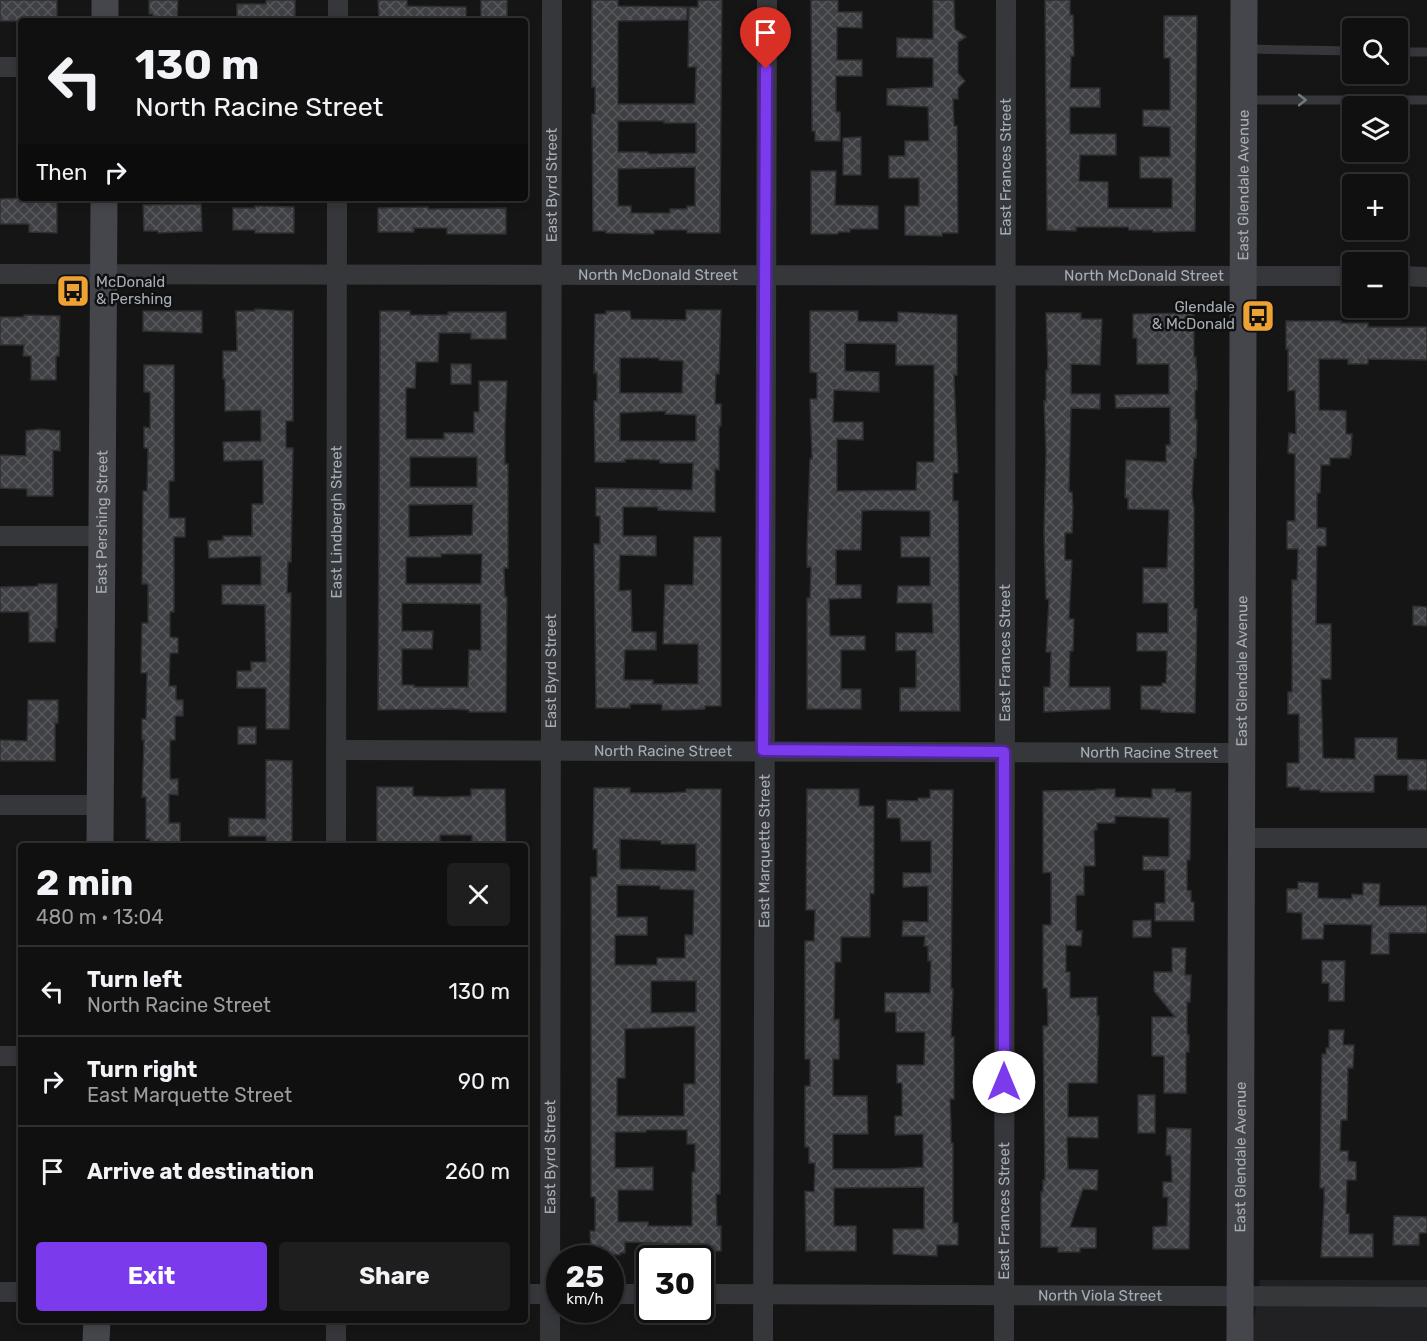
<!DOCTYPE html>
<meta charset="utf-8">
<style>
:root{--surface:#101010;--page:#1e1e1e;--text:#f1f3f6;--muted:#9c9d9f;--line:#303030;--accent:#7c3aed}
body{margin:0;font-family:Rubik,sans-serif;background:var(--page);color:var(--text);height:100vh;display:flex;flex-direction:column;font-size:22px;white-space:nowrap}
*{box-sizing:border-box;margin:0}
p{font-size:20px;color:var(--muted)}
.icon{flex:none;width:33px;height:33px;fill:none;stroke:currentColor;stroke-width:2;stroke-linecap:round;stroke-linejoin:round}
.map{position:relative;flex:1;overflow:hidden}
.side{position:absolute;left:18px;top:843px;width:510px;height:480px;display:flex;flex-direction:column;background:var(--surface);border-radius:6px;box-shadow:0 3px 9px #0003,0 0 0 2px var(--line)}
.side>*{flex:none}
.hud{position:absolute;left:18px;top:18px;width:510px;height:183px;border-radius:6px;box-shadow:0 3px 9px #0003,0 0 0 2px var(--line);background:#101010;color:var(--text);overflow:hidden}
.controls{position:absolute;left:1342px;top:18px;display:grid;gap:12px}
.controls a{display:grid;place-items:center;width:66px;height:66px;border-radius:6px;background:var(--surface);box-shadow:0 3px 9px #0003,0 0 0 2px var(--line);font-size:30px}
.speed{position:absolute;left:546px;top:1245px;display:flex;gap:12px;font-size:30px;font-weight:700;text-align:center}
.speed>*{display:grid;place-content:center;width:78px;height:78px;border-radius:50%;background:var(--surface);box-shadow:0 3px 9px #0003,0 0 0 2px var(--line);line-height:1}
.speed small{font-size:15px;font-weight:400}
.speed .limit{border:3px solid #111;border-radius:9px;background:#fff;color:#111}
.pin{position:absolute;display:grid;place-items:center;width:51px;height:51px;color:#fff;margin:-62px -26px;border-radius:50% 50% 50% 0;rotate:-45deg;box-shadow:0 0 6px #0007}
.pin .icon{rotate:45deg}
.me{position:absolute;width:66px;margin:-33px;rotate:0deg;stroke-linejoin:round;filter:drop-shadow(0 0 4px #0008)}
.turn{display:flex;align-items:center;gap:21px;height:126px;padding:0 18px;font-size:27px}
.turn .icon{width:78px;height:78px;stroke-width:2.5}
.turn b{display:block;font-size:42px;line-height:51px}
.then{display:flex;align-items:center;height:57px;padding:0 18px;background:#0003;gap:12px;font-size:22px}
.round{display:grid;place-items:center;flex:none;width:63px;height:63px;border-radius:6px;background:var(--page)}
.summary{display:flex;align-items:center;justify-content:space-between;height:102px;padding:0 18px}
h1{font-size:36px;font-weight:700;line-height:45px}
.cta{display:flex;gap:12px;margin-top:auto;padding:12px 18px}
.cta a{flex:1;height:69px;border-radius:6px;background:var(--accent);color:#fff;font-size:24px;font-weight:700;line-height:69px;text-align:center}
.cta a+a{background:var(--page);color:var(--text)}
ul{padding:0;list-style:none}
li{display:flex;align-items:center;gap:18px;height:90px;padding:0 18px;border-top:2px solid var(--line)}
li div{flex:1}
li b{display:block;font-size:22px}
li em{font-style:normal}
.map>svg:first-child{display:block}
</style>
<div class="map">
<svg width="1427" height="1341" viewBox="0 0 1427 1341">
<defs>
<pattern id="building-cross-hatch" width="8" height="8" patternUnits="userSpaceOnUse" patternTransform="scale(1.5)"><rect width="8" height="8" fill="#3f4043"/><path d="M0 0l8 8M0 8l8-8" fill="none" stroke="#58595c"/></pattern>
</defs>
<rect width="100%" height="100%" fill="#151516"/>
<polygon fill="#212123" points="1260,1280 1427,1280 1427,1341 1253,1341 1253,1324"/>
<g fill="url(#building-cross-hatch)" stroke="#2f2f32" stroke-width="1.5" fill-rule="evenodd">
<rect x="0" y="0" width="57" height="21"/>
<polygon points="149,0 178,0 177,21 153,21 153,14 149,14"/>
<polygon points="266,0 295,0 295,21 237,21 237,4 266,4"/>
<polygon points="378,0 407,0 407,6 466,7 466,19 379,21"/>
<rect x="481" y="0" width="26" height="21"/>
<path d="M592,0H618V6L687,7V20L618,21V104H695L696,67H688L689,7H698V0H722L720,233H687V230H654V234L606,233V231H593L592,114H595V87H592ZM618,121H664V123H696V153L648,154V152H618ZM695,167V206H687V209H670V213H631V206H618V169Z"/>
<polygon points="811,0 838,0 838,12 862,12 862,28 837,27 837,60 862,60 862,76 836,76 836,112 840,112 840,141 815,141 815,131 812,131"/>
<polygon points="933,0 954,0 955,29 966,37 958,42 958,73 965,81 958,88 958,99 953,99 954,126 957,126 958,233 942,233 942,236 905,235 905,206 919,206 919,178 889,178 889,156 905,156 905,141 929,141 928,107 887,105 887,89 933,87 933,58 897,57 897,38 933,39"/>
<polygon points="1045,0 1070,0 1070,15 1073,15 1074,56 1071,56 1070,88 1100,88 1100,107 1070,107 1070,134 1116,134 1116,155 1080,155 1079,181 1108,182 1108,208 1172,208 1172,178 1140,178 1140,157 1170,157 1170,127 1143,126 1143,110 1170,110 1170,58 1164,58 1164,16 1197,16 1195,231 1153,232 1153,230 1129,230 1128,227 1076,227 1076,231 1047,230"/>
<polygon points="861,137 861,175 843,175 843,138"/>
<polygon points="811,171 836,171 835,205 878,206 878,229 850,229 850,232 838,232 838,234 811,234"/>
<polygon points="23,198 57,198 57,233 29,232 29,224 0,224 0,199"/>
<polygon points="201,204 202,231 158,233 158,231 144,231 143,205"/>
<polygon points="255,206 294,207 294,233 255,233 255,230 233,230 233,208 255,208"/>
<polygon points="428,207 428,209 506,208 506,234 447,234 447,228 414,228 414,232 378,232 378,208"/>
<polygon points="255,309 293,311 293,421 286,421 286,448 293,448 291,562 288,562 287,593 291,593 289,729 266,729 266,688 237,688 237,671 251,671 251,662 266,662 265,605 222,604 222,585 261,585 261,556 209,558 208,541 223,540 223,536 252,536 252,504 263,504 263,460 224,461 223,442 261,441 261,410 225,411 225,379 223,379 223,351 237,351 236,311 255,311"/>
<path d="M686,310H721L719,374H716L715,404H721V426H719V470L715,469V512L658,510V507H623V536H656V556L620,555L619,591L631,590L632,632H656V650H625L624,680H653V684H698V644H663L665,585H693L694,537H721V706H705V709L681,710H662V704H630V708H596L594,544H600V516H596V488L692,490L693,463H660V460L625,459V462H595L594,401H597V373H594L595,314H606V311H630L631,319L686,320ZM620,358H659V360L683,361L682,393H620ZM666,411L665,414L696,415V441H620V413Z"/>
<polygon points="143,311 202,311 202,333 143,331"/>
<path d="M380,311H410V315H448V312H506V339H471V333H439L438,362H416L415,388H406V439H444V433H474V412H479V381H507L505,428V464H508V568H504L505,597H507L506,712H469V710L451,709L378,710ZM410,457H477V487H410ZM473,504L472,535L409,537V505ZM441,554H482L481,584H406V557H441ZM402,603L481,604V650H469L468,687H414V685H402V649H432L433,631H402Z"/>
<path d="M810,311H858V321L898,322V312L957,315V375H954L958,473H953V501H958L960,711H900V688H916V650L896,651V633H933L932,603H897L898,586H930V557H901V537H930V511L874,510L862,511L861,550H836V585H861V598L829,599L830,636H865V650H841V689H861V709H807V598H810L811,567H807V545L810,459H812L810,399H817V373L810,372ZM845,343L896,344V365H934V462H917L916,490L837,491V439L863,440V422H833L834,390L879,392V372L845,371Z"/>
<polygon points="1046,313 1081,313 1081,319 1102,319 1100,365 1071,364 1071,394 1100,394 1100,409 1071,408 1069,492 1072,492 1073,508 1072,533 1065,533 1065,560 1072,560 1069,619 1074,619 1073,651 1070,651 1069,687 1110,687 1110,709 1044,712 1044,687 1050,687 1051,652 1046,652 1049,599 1046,599 1044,533 1046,451 1044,401 1046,401 1046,370 1048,370"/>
<polygon points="1194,313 1194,357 1196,357 1196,370 1197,370 1197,390 1195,390 1195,420 1197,420 1196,458 1194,458 1192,495 1194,507 1194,609 1197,609 1195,713 1161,712 1161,710 1141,709 1141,686 1162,686 1162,683 1166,683 1167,651 1137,651 1137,633 1168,633 1168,603 1143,603 1143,568 1167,568 1169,510 1128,509 1128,498 1125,498 1126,460 1166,462 1166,445 1170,445 1170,407 1116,408 1115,395 1169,394 1169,364 1137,364 1137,338 1133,338 1133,314"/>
<polygon points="24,315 60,316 59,356 56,356 56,380 31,380 31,356 23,356 24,345 0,345 0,317 24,317"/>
<polygon points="1286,321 1341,321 1341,323 1368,323 1368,327 1427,327 1427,360 1368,359 1368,364 1348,364 1348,359 1319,359 1319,410 1346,411 1346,434 1352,434 1351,455 1349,455 1349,458 1330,458 1330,465 1321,465 1320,493 1317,493 1317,528 1326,528 1326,546 1317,546 1316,624 1331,624 1331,679 1321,679 1323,758 1355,759 1355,738 1397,738 1397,759 1427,760 1427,790 1408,790 1408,775 1374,775 1374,792 1320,792 1320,790 1300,790 1300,787 1287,787 1287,763 1299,763 1299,714 1288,714 1288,692 1292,692 1292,580 1297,580 1298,549 1287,549 1287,521 1295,521 1295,454 1288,453 1289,433 1296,434 1295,390 1288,391 1288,349 1286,349"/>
<rect x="451" y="364" width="20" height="20"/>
<polygon points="144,365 174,365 174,481 169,481 169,518 185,518 185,537 174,537 174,612 170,612 170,637 178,638 178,653 170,653 169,686 176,686 176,700 183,700 183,716 175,716 175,740 170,740 170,779 178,779 178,795 169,794 169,823 180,823 180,846 150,846 150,839 146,839 146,797 142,797 144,740 142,740 142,719 146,719 147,673 141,673 142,623 148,623 148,584 142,584 143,491 147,491 148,448 144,448 144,427 150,428 150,392 144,392"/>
<polygon points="40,429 60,431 60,451 53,450 53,496 27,496 27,489 0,488 0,455 26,456 26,431"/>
<polygon points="38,584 57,584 57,628 55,628 55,642 29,642 29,612 0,612 0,587 38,586"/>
<polygon points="1413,606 1427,607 1427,626 1413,625"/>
<polygon points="28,700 58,700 58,723 55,723 55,761 0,761 0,740 27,741"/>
<rect x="238" y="727" width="18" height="17"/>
<polygon points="266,760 292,761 292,846 266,846 266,836 229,836 229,818 266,819"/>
<polygon points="377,787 413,787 413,796 445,797 471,796 471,789 505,789 506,846 472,845 472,835 440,835 440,843 401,843 401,846 377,846"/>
<path d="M594,788H630V793H666L686,792V789H721L720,1194H716L717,1226H721V1251H682V1246H659V1243L625,1242V1253H620V1255L591,1253L590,1231H595V1197H591V877H597V849H593ZM620,839L661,841V844H696V871L620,869ZM617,885L660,886V889L694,890L693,935H685V958H657V965H615V935H647V917H617ZM651,981H696V1012L651,1013ZM695,1026V1084H684V1116H617V1078H625V1029ZM646,1130H687V1144H695V1172H692V1226H648V1222H618V1190H653V1167L615,1168V1132H646Z"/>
<polygon points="807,789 859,789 859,806 874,806 874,894 870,893 870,937 841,937 841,962 835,962 834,1020 839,1019 839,1059 833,1059 833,1096 867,1096 868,1134 833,1134 833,1169 890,1169 923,1167 923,1134 895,1135 895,1116 902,1116 902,1083 897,1083 897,1065 924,1065 925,1032 896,1032 896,1012 885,1012 885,993 930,993 931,961 928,961 928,946 924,946 925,936 902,936 903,921 928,922 928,886 903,887 903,873 931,873 931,841 901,841 900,818 887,818 887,800 918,801 918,798 930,798 930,790 953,790 951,988 953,989 951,1037 954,1037 954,1099 950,1099 951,1126 951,1143 953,1143 953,1223 958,1223 958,1245 937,1245 937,1256 893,1254 893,1229 924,1229 924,1187 834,1188 834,1226 856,1226 856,1251 806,1251 805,1191 814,1192 815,1163 809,1163 809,1147 805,1147 805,1086 810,1086 810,1059 805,1059 805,941 814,941 815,910 806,910"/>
<polygon points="1096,789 1115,789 1115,797 1152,798 1152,789 1175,789 1175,792 1191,792 1190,860 1187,860 1187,890 1191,891 1191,902 1194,902 1194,921 1155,921 1155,903 1165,903 1165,870 1143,870 1143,856 1169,857 1169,818 1115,816 1115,823 1097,823 1097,830 1094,830 1095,866 1084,866 1084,895 1076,895 1076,931 1082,931 1081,946 1066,945 1066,972 1070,972 1070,998 1097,997 1097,1016 1099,1016 1097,1083 1068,1083 1068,1117 1098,1117 1098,1138 1067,1137 1068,1169 1098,1170 1097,1190 1083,1189 1070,1227 1096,1228 1096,1248 1080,1248 1080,1252 1058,1252 1058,1247 1041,1247 1041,1192 1043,1191 1043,1180 1045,1180 1043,1026 1048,1026 1047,988 1043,988 1043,925 1051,925 1051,872 1043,873 1043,791 1096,790"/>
<polygon points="1298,882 1318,883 1318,898 1352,899 1352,894 1363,895 1363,883 1380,884 1379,906 1427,906 1427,933 1389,933 1389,954 1371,954 1372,925 1324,924 1323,939 1302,939 1302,913 1287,912 1287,889 1298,889"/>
<polygon points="1151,920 1151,937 1133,937 1133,921"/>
<polygon points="1172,948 1186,948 1185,975 1191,975 1190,1002 1187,1002 1187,1034 1189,1035 1189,1052 1186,1052 1186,1093 1164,1093 1164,1056 1152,1056 1152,1017 1175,1017 1154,991 1154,972 1172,972"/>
<polygon points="1322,961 1345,961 1344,1001 1329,1001 1329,983 1322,983"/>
<polygon points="1329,1030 1344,1030 1343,1045 1354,1045 1353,1068 1348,1068 1347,1120 1341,1120 1340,1151 1348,1151 1348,1161 1356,1162 1356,1180 1347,1180 1346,1214 1349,1214 1349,1234 1373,1234 1373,1257 1321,1257 1324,1202 1324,1188 1320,1188 1322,1054 1326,1054 1326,1048 1329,1048"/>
<rect x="1138" y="1095" width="17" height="38"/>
<polygon points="1167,1128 1191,1129 1189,1249 1153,1249 1153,1227 1167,1226 1168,1197 1163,1197 1163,1182 1172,1182 1171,1155 1166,1155"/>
<polygon points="1394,1216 1427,1217 1427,1233 1419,1233 1419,1245 1393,1245"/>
</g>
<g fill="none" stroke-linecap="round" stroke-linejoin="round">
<g stroke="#36373b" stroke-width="9">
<polyline points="1247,49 1353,51"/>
<polyline points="1398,52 1427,52"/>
<polyline points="1246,100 1427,100"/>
</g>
<g stroke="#36373b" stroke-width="20">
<polyline points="338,21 338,0"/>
<polyline points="0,67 21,67"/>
<path id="s1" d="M0,274L1353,276"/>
<polyline points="1398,276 1427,277"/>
<polyline points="0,536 101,536"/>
<path id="s2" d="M336,750L1241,753"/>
<polyline points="0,805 101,805"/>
<polyline points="1242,838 1427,838"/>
<path id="s3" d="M336,846L337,198"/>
<polyline points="0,1056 21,1056"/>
<polyline points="0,1292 21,1292"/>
<polyline points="525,1294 560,1294"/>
<polyline points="610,1294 650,1294"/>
<path id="s4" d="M700,1294L1427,1297"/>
<polyline points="336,1341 336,1320"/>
<path id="s5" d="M550,1341L552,0"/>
<path id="s6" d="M763,1341L767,0"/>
<path id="s7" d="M1004,1341L1006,0"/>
</g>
<g stroke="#44464b" stroke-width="27">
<polyline points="105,21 105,0"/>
<path id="s8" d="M100,846L104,198"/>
<polyline points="96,1341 97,1320"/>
<path id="s9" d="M1240,1341L1244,0"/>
</g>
</g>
<defs><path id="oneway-chevron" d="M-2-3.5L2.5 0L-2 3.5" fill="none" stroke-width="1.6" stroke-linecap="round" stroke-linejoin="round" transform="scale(1.5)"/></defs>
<use stroke="#74787f" href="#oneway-chevron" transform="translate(1302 100)"/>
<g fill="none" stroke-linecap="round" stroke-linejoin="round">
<defs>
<polyline id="route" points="766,69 763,750 1004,752 1004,1082"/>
</defs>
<use href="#route" stroke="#51269a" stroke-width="15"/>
<use href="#route" stroke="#7c3aed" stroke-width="10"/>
</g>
<defs>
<symbol id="bus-square" viewBox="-11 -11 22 22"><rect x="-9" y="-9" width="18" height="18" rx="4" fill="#efa234" stroke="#101011"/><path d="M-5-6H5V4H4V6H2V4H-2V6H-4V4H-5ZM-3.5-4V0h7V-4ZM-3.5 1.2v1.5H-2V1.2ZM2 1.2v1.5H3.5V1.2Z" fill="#111"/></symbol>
</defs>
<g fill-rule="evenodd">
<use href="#bus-square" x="54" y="272" width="38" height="38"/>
<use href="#bus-square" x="1239" y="297" width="38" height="38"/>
</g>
<g text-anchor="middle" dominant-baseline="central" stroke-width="5" stroke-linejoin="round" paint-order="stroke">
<g font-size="15" fill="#a7adb6" stroke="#101011">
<text stroke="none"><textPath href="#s7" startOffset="1174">East Frances Street</textPath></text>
<text stroke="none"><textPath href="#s5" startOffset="1156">East Byrd Street</textPath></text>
<text stroke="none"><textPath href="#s9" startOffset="1156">East Glendale Avenue</textPath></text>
<text stroke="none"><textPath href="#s1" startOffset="658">North McDonald Street</textPath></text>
<text stroke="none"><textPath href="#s1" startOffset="1144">North McDonald Street</textPath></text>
<text stroke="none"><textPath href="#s8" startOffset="324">East Pershing Street</textPath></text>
<text stroke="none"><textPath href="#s3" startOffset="324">East Lindbergh Street</textPath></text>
<text stroke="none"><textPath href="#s7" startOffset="688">East Frances Street</textPath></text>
<text stroke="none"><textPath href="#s5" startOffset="670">East Byrd Street</textPath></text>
<text stroke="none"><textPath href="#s9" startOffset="670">East Glendale Avenue</textPath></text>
<text stroke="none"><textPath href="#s2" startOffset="327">North Racine Street</textPath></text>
<text stroke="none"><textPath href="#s2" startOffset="813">North Racine Street</textPath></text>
<text stroke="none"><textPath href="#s6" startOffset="490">East Marquette Street</textPath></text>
<text stroke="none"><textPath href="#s5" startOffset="184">East Byrd Street</textPath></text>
<text stroke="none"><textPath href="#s9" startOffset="184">East Glendale Avenue</textPath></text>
<text stroke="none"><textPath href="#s7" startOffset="130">East Frances Street</textPath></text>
<text stroke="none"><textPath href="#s4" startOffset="400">North Viola Street</textPath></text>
</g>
<g font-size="15" fill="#a7adb6" stroke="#101011" text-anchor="start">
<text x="96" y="282">McDonald<tspan x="96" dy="17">&amp; Pershing</tspan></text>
<text x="1235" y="307" text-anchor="end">Glendale<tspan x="1235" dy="17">&amp; McDonald</tspan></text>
</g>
</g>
</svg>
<div class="controls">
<a><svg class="icon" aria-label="search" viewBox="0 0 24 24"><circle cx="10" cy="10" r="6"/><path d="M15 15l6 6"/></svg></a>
<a><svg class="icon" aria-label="layers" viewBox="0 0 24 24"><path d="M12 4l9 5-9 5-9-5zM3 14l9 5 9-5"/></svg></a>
<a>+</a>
<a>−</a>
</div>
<div class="speed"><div>25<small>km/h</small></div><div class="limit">30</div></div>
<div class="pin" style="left:766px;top:69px;background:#d93025"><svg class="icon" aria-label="arrive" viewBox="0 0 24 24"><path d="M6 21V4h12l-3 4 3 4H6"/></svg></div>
<svg class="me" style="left:1004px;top:1082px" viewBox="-20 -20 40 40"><circle r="19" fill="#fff"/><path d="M0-13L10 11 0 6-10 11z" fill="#7c3aed"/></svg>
<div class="hud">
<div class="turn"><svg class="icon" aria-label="left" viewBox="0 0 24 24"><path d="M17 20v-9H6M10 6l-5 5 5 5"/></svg><div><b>130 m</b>North Racine Street</div></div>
<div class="then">Then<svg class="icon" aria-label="right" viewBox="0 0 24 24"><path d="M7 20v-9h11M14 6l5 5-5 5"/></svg></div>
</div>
<section class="side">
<div class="summary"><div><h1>2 min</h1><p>480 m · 13:04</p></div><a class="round"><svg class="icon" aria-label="close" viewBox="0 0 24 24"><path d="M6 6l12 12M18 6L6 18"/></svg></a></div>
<ul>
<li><svg class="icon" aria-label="left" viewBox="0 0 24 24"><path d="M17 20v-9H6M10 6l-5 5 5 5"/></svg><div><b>Turn left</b><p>North Racine Street</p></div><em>130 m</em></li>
<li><svg class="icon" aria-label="right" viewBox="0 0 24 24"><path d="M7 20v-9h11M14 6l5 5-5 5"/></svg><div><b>Turn right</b><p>East Marquette Street</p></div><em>90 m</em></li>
<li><svg class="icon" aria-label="arrive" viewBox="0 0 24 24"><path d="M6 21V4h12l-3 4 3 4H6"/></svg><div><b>Arrive at destination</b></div><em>260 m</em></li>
</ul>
<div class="cta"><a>Exit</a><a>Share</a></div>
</section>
</div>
